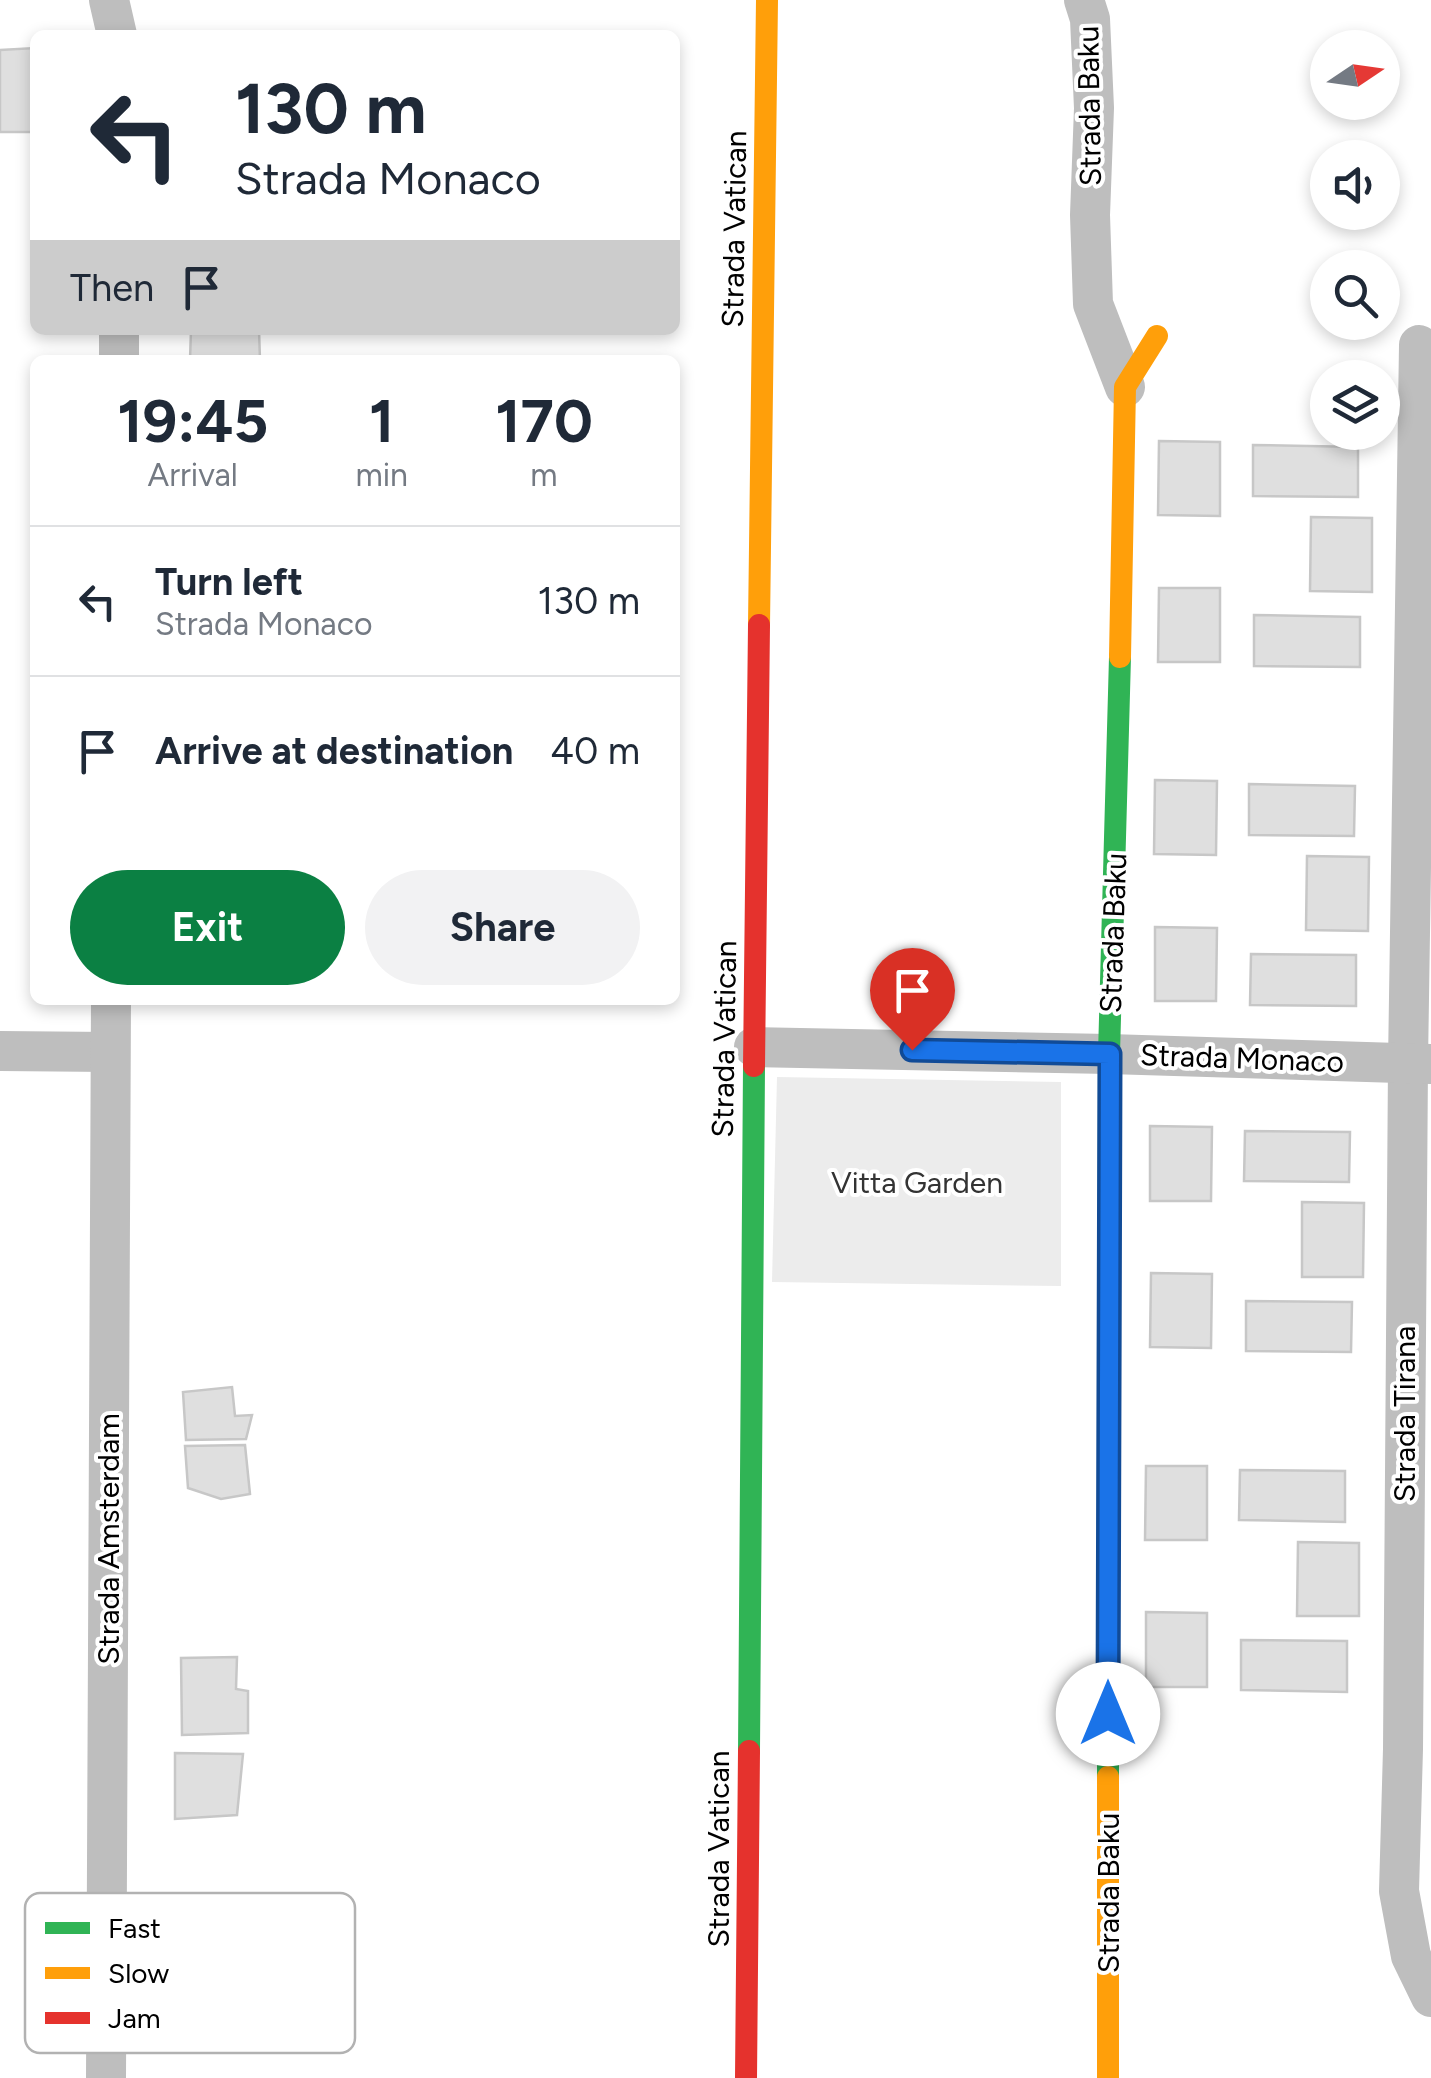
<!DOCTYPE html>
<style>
:root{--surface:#fff;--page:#f2f2f3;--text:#1f2937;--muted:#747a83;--line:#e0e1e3;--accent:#0b8043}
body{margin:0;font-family:Figtree,sans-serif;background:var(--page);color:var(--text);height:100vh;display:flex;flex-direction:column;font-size:38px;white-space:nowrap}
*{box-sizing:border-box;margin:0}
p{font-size:32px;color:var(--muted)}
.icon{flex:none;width:55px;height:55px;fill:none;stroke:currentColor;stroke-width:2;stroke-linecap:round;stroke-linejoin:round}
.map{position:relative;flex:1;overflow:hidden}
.sheet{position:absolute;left:30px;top:355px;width:650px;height:650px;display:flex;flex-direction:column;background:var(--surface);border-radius:15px;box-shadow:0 5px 15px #0003}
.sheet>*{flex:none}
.banner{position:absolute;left:30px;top:30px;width:650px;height:305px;border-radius:15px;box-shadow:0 5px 15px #0003;background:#fff;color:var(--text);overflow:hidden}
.needle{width:65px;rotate:77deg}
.controls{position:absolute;left:1310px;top:30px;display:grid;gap:20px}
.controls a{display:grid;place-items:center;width:90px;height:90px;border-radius:50%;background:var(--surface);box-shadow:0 5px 15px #0003;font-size:50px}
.pin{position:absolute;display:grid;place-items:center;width:85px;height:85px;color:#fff;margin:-102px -42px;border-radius:50% 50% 50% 0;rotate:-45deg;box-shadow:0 0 10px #0007}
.pin .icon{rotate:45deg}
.me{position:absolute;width:110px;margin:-55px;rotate:0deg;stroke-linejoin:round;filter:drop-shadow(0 0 8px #0008)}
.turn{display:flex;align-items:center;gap:35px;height:210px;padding:0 40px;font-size:45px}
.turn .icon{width:130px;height:130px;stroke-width:2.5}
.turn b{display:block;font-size:70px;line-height:85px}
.then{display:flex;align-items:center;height:95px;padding:0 40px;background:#0003;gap:20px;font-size:38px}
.eta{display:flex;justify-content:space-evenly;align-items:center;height:170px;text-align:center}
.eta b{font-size:60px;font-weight:700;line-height:70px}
.primary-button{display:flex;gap:20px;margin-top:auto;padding:20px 40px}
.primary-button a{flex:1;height:115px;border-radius:60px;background:var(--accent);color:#fff;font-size:40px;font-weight:700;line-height:115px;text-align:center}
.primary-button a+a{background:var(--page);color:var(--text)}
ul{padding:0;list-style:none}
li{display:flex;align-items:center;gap:30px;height:150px;padding:0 40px;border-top:2px solid var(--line)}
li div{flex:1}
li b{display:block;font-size:38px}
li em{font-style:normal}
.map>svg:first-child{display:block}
</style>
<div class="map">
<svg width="1431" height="2078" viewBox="0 0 1431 2078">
<rect width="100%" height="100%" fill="#fff"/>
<polygon fill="#ececec" points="777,1077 1061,1082 1061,1286 772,1282"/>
<g fill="#dfdfdf" stroke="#c7c7c7" stroke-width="2.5">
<polygon points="35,48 35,132 0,132 0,50"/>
<polygon points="191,330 259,330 260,360 190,360"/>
<polygon points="1159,441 1220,442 1220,516 1158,515"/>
<polygon points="1253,445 1358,447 1358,497 1253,496"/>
<polygon points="1311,517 1372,518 1372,592 1310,591"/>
<polygon points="1159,588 1220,588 1220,662 1158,662"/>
<polygon points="1254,615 1360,617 1360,667 1254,666"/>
<polygon points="1155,780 1217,781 1216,855 1154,854"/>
<polygon points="1249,784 1355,786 1354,836 1249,835"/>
<polygon points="1307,856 1369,857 1368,931 1306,930"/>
<polygon points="1155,927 1217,928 1216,1001 1155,1001"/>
<polygon points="1251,954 1356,955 1356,1006 1250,1005"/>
<polygon points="1150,1126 1212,1127 1211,1201 1150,1201"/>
<polygon points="1245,1131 1350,1132 1349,1182 1244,1181"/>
<polygon points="1302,1202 1364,1203 1363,1277 1302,1277"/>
<polygon points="1151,1273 1212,1274 1211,1348 1150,1347"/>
<polygon points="1246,1301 1352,1302 1351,1352 1246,1351"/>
<polygon points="232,1387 235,1416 252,1415 246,1439 186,1440 183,1392"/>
<polygon points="245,1445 250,1494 221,1499 188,1488 185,1446"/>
<polygon points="1146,1466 1207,1466 1207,1540 1145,1540"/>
<polygon points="1240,1470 1345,1471 1345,1522 1239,1520"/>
<polygon points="1298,1542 1359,1543 1359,1616 1297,1616"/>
<polygon points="1146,1612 1207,1613 1207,1687 1146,1687"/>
<polygon points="1241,1640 1347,1641 1347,1692 1241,1690"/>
<polygon points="237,1657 236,1689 248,1691 248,1733 182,1735 181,1658"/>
<polygon points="175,1753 243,1754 237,1815 175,1819"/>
</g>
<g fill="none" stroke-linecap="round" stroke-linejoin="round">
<g stroke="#bebebe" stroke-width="40">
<polyline points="109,0 117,35"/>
<polyline points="1084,0 1090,19 1094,108 1090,215 1093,304 1125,387"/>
<polyline points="1419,345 1408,1063 1403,1749 1399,1891 1411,1956 1431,1997"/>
<polyline points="119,360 119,330"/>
<polyline points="754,1047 1109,1054 1431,1064"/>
<polyline points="0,1051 110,1052"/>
<polyline points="106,2078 111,1000"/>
</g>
<g stroke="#30b455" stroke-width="22">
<polyline points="749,1751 754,1066"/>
<polyline points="1108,1777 1109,1054 1120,657"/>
</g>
<g stroke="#ff9f0a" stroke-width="22">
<polyline points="759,625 767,0"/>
<polyline points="1120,657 1125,387 1157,336"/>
<polyline points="1108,2078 1108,1777"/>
</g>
<g stroke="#e5322d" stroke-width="22">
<polyline points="754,1066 759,625"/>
<polyline points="746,2078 749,1751"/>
</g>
</g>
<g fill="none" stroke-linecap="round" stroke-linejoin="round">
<defs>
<polyline id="route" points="912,1050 1110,1054 1108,1714"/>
</defs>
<use href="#route" stroke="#114b97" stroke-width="25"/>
<use href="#route" stroke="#1a73e8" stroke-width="18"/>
</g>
<g text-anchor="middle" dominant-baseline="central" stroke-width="8" stroke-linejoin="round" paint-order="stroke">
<g font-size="30" fill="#000" stroke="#fff">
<text transform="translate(1089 106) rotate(-91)">Strada Baku</text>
<text transform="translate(734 229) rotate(-89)">Strada Vatican</text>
<text transform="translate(1113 933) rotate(-88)">Strada Baku</text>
<text transform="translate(724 1039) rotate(-89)">Strada Vatican</text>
<text transform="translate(1242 1058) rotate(2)">Strada Monaco</text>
<text transform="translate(1404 1414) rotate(-90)">Strada Tirana</text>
<text transform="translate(108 1539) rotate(-90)">Strada Amsterdam</text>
<text transform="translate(718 1849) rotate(-90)">Strada Vatican</text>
<text transform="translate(1108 1893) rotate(-90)">Strada Baku</text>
</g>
<g font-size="30" fill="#333" stroke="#fff">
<text x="917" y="1182">Vitta Garden</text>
</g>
</g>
<rect x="25" y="1893" width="330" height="160" rx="15" fill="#fff" stroke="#b2b2b2" stroke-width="2.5"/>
<rect x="45" y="1922" width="45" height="12" fill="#30b455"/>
<rect x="45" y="1967" width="45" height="12" fill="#ff9f0a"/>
<rect x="45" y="2012" width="45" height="12" fill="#e5322d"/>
<g font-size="28" fill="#000">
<text x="108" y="1938">Fast</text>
<text x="108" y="1983">Slow</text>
<text x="108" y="2028">Jam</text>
</g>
</svg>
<div class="controls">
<a><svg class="needle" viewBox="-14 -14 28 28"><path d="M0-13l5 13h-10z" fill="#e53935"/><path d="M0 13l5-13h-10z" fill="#747a83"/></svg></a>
<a><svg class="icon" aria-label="sound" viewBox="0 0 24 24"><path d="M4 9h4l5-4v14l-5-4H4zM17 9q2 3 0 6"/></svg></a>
<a><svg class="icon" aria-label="search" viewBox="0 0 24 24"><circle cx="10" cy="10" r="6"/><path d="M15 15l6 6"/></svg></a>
<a><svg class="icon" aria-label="layers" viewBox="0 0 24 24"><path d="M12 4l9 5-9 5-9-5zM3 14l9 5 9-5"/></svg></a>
</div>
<div class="pin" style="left:912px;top:1050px;background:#d93025"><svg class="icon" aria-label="arrive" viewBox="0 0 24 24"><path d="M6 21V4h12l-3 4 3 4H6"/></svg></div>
<svg class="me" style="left:1108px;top:1714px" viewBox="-20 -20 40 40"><circle r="19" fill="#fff"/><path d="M0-13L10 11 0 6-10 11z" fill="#1a73e8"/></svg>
<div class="banner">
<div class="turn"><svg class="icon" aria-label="left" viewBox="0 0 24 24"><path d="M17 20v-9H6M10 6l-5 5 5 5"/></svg><div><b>130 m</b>Strada Monaco</div></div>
<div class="then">Then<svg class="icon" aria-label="arrive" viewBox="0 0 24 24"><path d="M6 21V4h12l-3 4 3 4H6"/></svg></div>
</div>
<section class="sheet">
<div class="eta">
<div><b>19:45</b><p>Arrival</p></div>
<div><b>1</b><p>min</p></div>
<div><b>170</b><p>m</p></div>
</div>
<ul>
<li><svg class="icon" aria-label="left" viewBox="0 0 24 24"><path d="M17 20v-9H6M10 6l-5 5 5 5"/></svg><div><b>Turn left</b><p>Strada Monaco</p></div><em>130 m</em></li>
<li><svg class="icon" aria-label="arrive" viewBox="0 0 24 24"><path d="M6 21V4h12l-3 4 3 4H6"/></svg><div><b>Arrive at destination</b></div><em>40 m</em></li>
</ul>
<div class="primary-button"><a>Exit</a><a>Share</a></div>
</section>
</div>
